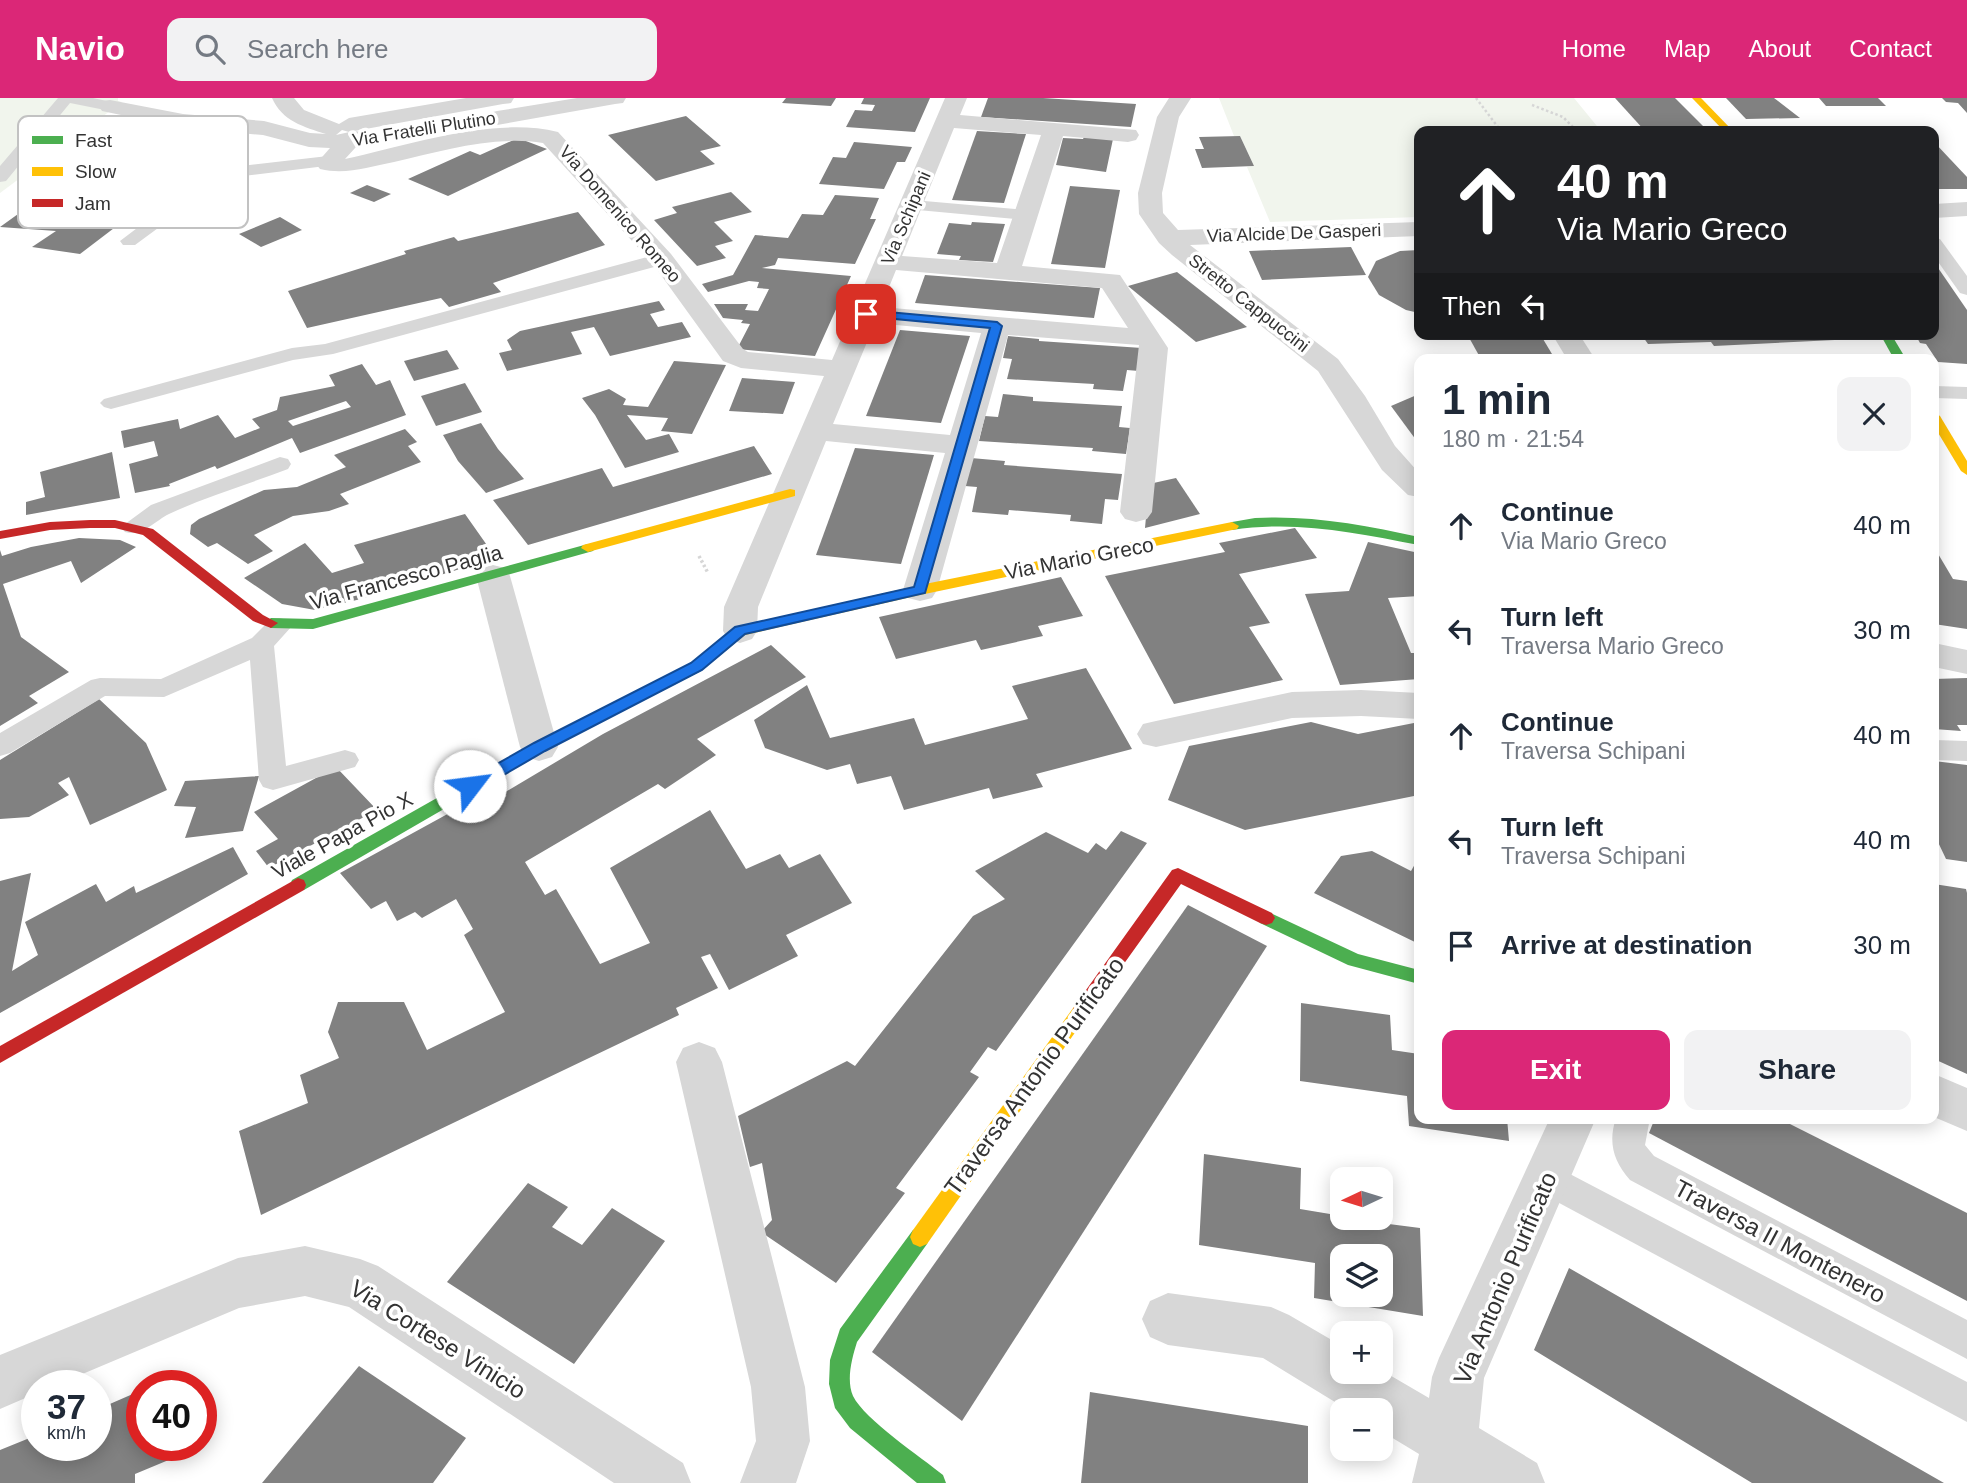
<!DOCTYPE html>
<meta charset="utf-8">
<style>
:root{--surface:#fff;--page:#f2f2f3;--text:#1f2937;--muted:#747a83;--accent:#db2777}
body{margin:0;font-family:Arial,sans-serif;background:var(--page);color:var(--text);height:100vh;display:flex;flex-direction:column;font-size:26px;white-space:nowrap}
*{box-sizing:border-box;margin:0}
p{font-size:23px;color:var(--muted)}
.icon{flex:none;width:38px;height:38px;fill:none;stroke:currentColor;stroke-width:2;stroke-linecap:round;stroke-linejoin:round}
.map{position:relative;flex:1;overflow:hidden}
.sheet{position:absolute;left:1414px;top:256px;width:525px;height:770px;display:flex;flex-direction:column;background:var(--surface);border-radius:14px;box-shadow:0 4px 18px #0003}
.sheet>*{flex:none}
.banner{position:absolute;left:1414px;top:28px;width:525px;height:214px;border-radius:14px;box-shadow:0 4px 18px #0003;background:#202124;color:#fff;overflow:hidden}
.needle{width:46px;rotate:266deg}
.fabs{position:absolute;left:1330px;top:1069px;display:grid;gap:14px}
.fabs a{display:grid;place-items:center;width:63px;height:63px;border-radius:14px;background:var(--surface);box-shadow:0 4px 18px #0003;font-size:35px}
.speed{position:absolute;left:21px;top:1272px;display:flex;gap:14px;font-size:35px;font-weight:700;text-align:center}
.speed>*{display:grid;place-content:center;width:91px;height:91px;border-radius:50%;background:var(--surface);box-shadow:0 4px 18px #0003;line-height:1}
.speed small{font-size:18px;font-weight:400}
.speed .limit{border:10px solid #d22;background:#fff;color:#111}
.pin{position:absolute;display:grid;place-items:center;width:60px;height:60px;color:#fff;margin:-30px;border-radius:14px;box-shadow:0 4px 10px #0006}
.me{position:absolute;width:77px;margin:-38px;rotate:60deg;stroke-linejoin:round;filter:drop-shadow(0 0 5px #0008)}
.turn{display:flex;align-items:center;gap:24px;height:147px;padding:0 28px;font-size:32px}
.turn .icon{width:91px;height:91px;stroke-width:2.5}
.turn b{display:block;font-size:49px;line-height:60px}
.then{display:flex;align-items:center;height:66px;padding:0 28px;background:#0003;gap:14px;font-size:26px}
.round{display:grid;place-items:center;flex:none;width:74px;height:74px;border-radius:14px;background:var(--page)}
.head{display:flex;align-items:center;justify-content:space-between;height:119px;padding:0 28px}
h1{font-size:42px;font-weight:700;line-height:52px}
.button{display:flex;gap:14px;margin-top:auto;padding:14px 28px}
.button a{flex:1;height:80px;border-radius:14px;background:var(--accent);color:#fff;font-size:28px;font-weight:700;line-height:80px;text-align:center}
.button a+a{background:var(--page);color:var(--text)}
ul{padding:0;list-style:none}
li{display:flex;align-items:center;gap:21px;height:105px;padding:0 28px}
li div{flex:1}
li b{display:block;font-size:26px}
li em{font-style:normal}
header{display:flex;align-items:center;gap:42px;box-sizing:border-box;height:98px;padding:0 35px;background:var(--accent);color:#fff}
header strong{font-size:33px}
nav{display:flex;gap:38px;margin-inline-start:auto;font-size:24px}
.search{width:490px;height:63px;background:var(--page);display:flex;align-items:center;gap:18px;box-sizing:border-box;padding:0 24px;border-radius:14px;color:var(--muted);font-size:26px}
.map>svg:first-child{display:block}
</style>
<header>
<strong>Navio</strong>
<div class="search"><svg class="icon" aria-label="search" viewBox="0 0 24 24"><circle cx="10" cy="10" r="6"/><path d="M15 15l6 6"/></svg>Search here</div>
<nav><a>Home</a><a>Map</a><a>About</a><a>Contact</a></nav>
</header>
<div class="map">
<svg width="1967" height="1385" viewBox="0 0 1967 1385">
<rect width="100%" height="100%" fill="#fff"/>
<g fill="#f1f5ed">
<polygon points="0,0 118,0 118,3 122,4 0,95"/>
<polygon points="1219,0 1574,0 1601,33 1419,33 1419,119 1270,124 1247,69 1254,68 1240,38 1234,38"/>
</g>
<g fill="#818181" fill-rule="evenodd">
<polygon points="786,0 836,0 831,8 782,5"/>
<polygon points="864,0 930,0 915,34 846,29 855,12 872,13 875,7 861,6"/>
<polygon points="988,0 1043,0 1136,6 1131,29 981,19"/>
<polygon points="1615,0 1675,0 1708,33 1645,33"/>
<polygon points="1726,0 1774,0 1800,20 1746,21"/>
<polygon points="1819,0 1878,0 1886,8 1826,8"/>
<polygon points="1942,0 1967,0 1967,15 1958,5 1946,4"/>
<polygon points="686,18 721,48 700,53 715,66 656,83 608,37"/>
<polygon points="977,33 1026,36 1004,105 952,102"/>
<polygon points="1240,38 1254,68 1202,70 1195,51 1204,51 1199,39"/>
<polygon points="1084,39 1113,41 1106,74 1056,67 1063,40 1083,41"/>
<polygon points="518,40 547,51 448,98 408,81 470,53 480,57"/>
<polygon points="854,44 912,49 905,64 897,64 884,91 819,86 833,59 846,60"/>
<polygon points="1934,44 1967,79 1967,91 1934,91"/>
<polygon points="167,53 211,58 176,84 159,82 105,121 122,124 80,156 32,149 56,133 0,129 32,106 46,108 53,104 72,106 99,87 66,83 87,69 99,71 111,63 147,67"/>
<polygon points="367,87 391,96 374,104 350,95"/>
<polygon points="1070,88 1120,92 1105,170 1051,166"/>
<polygon points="731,94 752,114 714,124 733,143 715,148 726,160 697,168 654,122 677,115 672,109"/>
<polygon points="835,97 879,100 870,121 876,121 855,166 778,160 775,167 762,170 851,178 815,258 737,251 750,226 741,225 743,222 723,220 714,206 748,206 745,212 758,213 769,191 757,190 759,184 749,183 708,194 702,186 733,177 755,137 788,140 802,116 823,117"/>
<polygon points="578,114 605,147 493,185 501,194 449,209 441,200 307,230 288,193 406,156 404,153 454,139 458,143"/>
<polygon points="280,119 302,132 261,149 239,136"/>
<polygon points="972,124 1005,126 993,164 959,162 961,158 937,156 949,125 971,127"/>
<polygon points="1351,149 1366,177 1262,182 1249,153"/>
<polygon points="1419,152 1419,215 1406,212 1379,197 1368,179 1376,163 1400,153"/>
<polygon points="1934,164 1967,212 1967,266 1938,264 1926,246 1920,245 1915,236 1934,236"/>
<polygon points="1177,174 1247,229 1196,244 1128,188"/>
<polygon points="925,177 1100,190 1094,220 915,205"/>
<polygon points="659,203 665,212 650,216 658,229 682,224 691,239 610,258 594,229 571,234 582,256 507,273 499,255 512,252 507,242 520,233"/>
<polygon points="900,232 970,238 941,325 866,318"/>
<polygon points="1467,236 1540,236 1555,261 1481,261"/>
<polygon points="1641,236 1852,236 1855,241 1714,248 1711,244 1648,246"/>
<polygon points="1008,238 1039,241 1039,243 1142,250 1139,273 1127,272 1123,293 1093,291 1094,286 1007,281 1012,261 1003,260"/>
<polygon points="447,252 459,271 414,283 404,263"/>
<polygon points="674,263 726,267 692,336 661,333 668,320 627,317 646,342 669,336 679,354 625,370 595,317 582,300 609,291 626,301 623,307 648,309"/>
<path d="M362,266L376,287L390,282L406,317L300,355L292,340L217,371L215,368L169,386L170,388L135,395L129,366L158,358L154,343L124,350L121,333L178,321L180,331L218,317L235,340L260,330L252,321L277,312L280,299L335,288L329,277ZM346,303L351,309L293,328L288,323Z"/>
<polygon points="742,280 795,284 783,316 729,313"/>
<polygon points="465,285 482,314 436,328 421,298"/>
<polygon points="1003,296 1033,299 1033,303 1122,308 1119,329 1130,330 1126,356 1092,353 1093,350 979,343 985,318 998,319"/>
<polygon points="1419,296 1419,346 1391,308"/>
<polygon points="481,325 498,351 524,381 486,395 458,363 443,337"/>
<polygon points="405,331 417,344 408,348 421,364 340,396 349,406 329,413 293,418 254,437 273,453 248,466 217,445 208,449 190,436 191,427 199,421 264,392 297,389 346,369 334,357"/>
<polygon points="754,348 772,376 528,447 493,402 602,370 613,389"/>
<polygon points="855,350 934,357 901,466 816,457"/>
<polygon points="112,354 120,400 26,417 26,404 45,399 40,374"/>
<polygon points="971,360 1005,363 1004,367 1122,376 1118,402 1105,401 1102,426 1070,423 1071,417 1009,412 1008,417 972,414 977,389 965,388"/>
<polygon points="1176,380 1200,416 1145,430 1149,386"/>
<polygon points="465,416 496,460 365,500 315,512 282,506 244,480 305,445 332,475 364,465 354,447"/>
<polygon points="1295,430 1317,460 1239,476 1270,525 1249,529 1283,582 1174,606 1105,478 1225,454 1219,445"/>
<polygon points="79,440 120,442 136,449 81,485 71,463 3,486 21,539 69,574 29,598 38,605 0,628 0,452 2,458 31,449"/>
<polygon points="1368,444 1419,455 1419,498 1388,500 1411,555 1419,555 1419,581 1340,587 1305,496 1349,493"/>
<polygon points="1934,449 1953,481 1967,483 1967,531 1934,526"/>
<polygon points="1061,479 1083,518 1038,528 1043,538 981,552 976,542 896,561 879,519"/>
<polygon points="771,547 806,579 697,641 716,657 665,691 658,686 525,764 545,797 556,791 600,866 650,845 610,770 710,712 746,771 780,756 789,770 820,756 852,805 786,837 798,858 729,892 710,856 701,859 718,890 676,910 679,917 261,1117 239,1033 308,1005 300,977 339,960 328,934 338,904 404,904 427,952 505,914 464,837 473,831 456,801 422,820 415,814 397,823 386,803 371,811 340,775 484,696 492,702 603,636"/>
<polygon points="1086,570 1132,651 1036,676 1043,689 993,701 989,690 904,712 891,678 857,686 850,666 827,672 765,650 754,622 807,587 830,640 914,620 925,647 1028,621 1012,588"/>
<polygon points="1967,580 1967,627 1957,627 1961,633 1934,631 1934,581"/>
<polygon points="99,601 146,645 167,692 90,727 69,679 58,685 69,697 29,719 0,721 0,662"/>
<polygon points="1311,624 1358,636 1419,624 1419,697 1245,732 1168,702 1189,648"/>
<polygon points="1934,663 1967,667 1967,764 1946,761 1937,742 1934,741"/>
<polygon points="336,669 377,712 269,770 256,753 278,741 254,714"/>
<polygon points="259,678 243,733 185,740 196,709 174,708 185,683"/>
<polygon points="1121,733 1147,745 996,953 988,949 970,974 979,979 896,1090 905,1095 836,1185 761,1134 772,1122 762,1065 750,1069 738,1018 847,963 855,968 973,818 1005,801 975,773 1046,734 1088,755 1096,745 1106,752"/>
<polygon points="233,749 248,776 0,915 0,783 31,775 12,873 38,857 25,824 96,786 106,804 134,788 136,795"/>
<polygon points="1372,753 1411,773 1415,766 1419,769 1419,846 1314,795 1341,758"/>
<polygon points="1934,786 1966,791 1967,795 1967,976 1934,961"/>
<polygon points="1188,807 1267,848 962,1323 872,1254"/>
<polygon points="1301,905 1390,917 1392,952 1419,956 1419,1020 1507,1020 1509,1043 1409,1028 1407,998 1300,983"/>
<polygon points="1655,1020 1778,1020 1967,1115 1967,1203 1649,1035"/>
<path d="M1204,1056L1301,1070L1300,1111L1342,1118V1120L1420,1130L1423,1218L1314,1200L1315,1165L1199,1147ZM1342,1158H1381V1197H1342Z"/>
<polygon points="528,1085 568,1109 552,1129 582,1147 612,1110 665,1143 574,1266 447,1184"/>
<polygon points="1569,1170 1764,1282 1944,1385 1752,1385 1534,1252"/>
<polygon points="359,1268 466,1340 433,1385 262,1385"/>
<polygon points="176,1278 177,1288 152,1288"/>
<polygon points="142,1292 142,1348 182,1348 183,1356 135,1376 135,1385 0,1385 0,1352 37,1337 37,1348 96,1348 96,1312"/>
<polygon points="1090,1294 1308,1328 1308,1385 1081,1385"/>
</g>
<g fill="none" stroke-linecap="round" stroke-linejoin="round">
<g stroke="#d6d6d6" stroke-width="2.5" stroke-dasharray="2.5 2.5" stroke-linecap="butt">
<polyline points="1476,0 1501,33"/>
<polyline points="1532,7 1563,19 1577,33"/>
</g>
<polyline stroke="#d6d6d6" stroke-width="3.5" stroke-dasharray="2.5 2.5" stroke-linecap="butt" points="699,458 708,475"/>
<g fill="#d7d7d7" fill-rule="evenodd">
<polygon points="58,0 93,0 116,5 118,8 110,13 70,5 6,83 0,84 0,68"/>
<polygon points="328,58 334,59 336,63 334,67 226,80 135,147 123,147 120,143 215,71"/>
<polygon points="913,102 1026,112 1035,117 1026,122 907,111 904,107 907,103"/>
<polygon points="1934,140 1940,141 1967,178 1967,197 1960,195 1934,158"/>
<polygon points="662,155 669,157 671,161 669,165 333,256 293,262 111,311 104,309 100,305 104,301 292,250 325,246"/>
<polygon points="1934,288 1967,289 1967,301 1934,300"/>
<path d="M280,359L288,361L291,366L288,371C249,386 207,398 169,416C153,424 143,439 125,434L121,429L151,407Z"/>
<polygon points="279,520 288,522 292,528 274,548 286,668 345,652 355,655 359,662 355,669 273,692 263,689 259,682 250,562 164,599 105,598 10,655 0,658 0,635 91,582 100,580 161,581 252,540 270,522"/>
<polygon points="1934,642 1967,643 1967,663 1934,662"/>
<path d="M1616,1020H1650L1645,1047L1654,1058L1967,1222V1261L1630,1082C1613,1063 1608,1044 1616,1020Z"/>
<polygon points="1547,1064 1967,1284 1967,1324 1535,1092 1530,1080 1535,1068"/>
</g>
<g fill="#d7d7d7" fill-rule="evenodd">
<path d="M272,0H294L304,12L339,26L349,20L466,0H514L511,5L503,6L349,34L342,32L336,37L354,33L370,35L373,40L370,45L356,49L345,61C409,47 493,18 558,34L671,156L743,251L748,254L832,262L945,0H967L960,17L1136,32L1139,37L1136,42L1128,44L1063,38L1022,168L1120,177L1168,250L1152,414L1147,421L1136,424L1125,421L1120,414L1139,247L1008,237L937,492L932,500L920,503L908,500L903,492L945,355L826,343L758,509L757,533L752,541L740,545L728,541L723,533L724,509L824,278L741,270L723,263L653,166L543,45C494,37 441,53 394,64C368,69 346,77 320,71L316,66L330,50L309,49L263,37L183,30L102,13L99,8L102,3L110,2L183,16L264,23L310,35L326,36C304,29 282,23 272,0ZM954,30L1041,37L997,165L902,158ZM896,172L1102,190L1128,230L881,209ZM875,225L981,235L950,337L833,326Z"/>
<polygon points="577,0 626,0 623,5 615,6 497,27 489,25 486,20 489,15 497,13"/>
<polygon points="1169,0 1191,0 1179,19 1162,95 1163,115 1178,132 1419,124 1419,138 1190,147 1338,261 1365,298 1395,348 1419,375 1419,399 1408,397 1382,372 1318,273 1172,157 1159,145 1139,116 1138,95 1157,19"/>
<polygon points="1967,104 1967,118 1934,120 1934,106"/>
<polygon points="1552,236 1579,236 1595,261 1567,261"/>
<polygon points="493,467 505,470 510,478 558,649 552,659 539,663 526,659 520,649 476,478 481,470"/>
<polygon points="1934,545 1967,552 1967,576 1934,569"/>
<polygon points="1361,592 1419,595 1419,621 1361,618 1292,620 1156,649 1143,646 1137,636 1143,626 1156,623 1292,594"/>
<polygon points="699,944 715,950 722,964 805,1289 810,1343 796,1385 740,1385 756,1343 751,1289 676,964 683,950"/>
<polygon points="1934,976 1967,990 1967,1033 1934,1019"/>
<polygon points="1550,1020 1596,1020 1484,1280 1479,1330 1537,1365 1545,1385 1412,1385 1419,1356 1381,1333 1381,1312 1348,1312 1263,1260 1168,1247 1150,1239 1142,1221 1150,1203 1168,1195 1271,1209 1289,1217 1342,1248 1342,1274 1381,1274 1381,1272 1429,1300 1432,1279 1439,1260"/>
<polygon points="305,1148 360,1161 378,1168 683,1365 691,1385 614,1385 349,1209 305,1198 239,1210 54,1288 37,1288 37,1295 0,1311 0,1257 238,1160"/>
</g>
<g fill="#4caf50" fill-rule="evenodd">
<polygon points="1880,236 1891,236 1906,261 1894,261"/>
<path d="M1255,420C1311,417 1365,427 1419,439V447C1356,435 1297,422 1232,432L1225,428L1232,424Z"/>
<polygon points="588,446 595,450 593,453 313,531 271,530 264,525 271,520 313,521"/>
<polygon points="709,553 716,558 701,573 544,653 304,792 292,792 290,787 292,782 534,645 691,565"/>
<polygon points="1266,813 1358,856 1419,872 1419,886 1348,867 1260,825 1257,820 1260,815"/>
<path d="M920,1129L927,1132L930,1139L927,1146L857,1244C852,1260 846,1282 853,1298C865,1322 921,1359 943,1377L946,1385H917L850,1330L835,1310L829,1286L830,1262L840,1231L913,1132Z"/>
</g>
<g fill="#ffc107" fill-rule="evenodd">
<polygon points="1692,0 1701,0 1733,33 1724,33"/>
<polygon points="1934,314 1940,318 1967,363 1967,377 1961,373 1934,328"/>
<polygon points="790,391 795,392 795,398 588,454 581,450 583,447"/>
<polygon points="1232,424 1239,428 1237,431 920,497 745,537 714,562 709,563 702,558 740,528 920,487"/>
<polygon points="1082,903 1088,906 1091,911 1088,916 927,1146 920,1149 913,1146 910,1139 913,1132 1076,906"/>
</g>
<g fill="#c62828" fill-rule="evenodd">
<polygon points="90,422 115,422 153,431 263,517 278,525 271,530 253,523 143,437 115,430 90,430 50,432 0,441 0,433 50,424"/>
<polygon points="1178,770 1272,815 1275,820 1272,825 1266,827 1260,825 1181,786 1088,916 1082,919 1076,916 1073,911 1076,906 1172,772"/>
<polygon points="298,780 304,782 306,787 304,792 0,965 0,948"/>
</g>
</g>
<polygon fill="#1a73e8" stroke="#114b97" stroke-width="2" points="866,212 997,224 1002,228 925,495 745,536 702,572 545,653 476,693 465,693 462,688 465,684 534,645 691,565 735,529 914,489 990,230 863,218 861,216"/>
<g text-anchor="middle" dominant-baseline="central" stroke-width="7" stroke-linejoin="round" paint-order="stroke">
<g font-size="18" fill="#333" stroke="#fff">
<text transform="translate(424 31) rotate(-9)">Via Fratelli Plutino</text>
<text transform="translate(620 116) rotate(49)">Via Domenico Romeo</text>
<text transform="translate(906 120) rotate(-67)">Via Schipani</text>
<text transform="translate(1294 135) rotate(-2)">Via Alcide De Gasperi</text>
<text transform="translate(1249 205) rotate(38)">Stretto Cappuccini</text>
</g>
<g font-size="21" fill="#333" stroke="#fff">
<text transform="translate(1079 460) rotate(-11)">Via Mario Greco</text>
<text transform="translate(406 479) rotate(-15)">Via Francesco Paglia</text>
<text transform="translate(342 737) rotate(-29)">Viale Papa Pio X</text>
</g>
<g font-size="24" fill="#333" stroke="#fff">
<text transform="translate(1034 978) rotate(-54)">Traversa Antonio Purificato</text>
<text transform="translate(1780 1143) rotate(28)">Traversa II Montenero</text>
<text transform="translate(1505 1180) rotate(-67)">Via Antonio Purificato</text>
<text transform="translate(438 1241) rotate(32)">Via Cortese Vinicio</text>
</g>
</g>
<rect x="18" y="18" width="230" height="112" rx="10" fill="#fff" stroke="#c2c2c2" stroke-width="2"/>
<rect x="32" y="38" width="31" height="8" fill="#4caf50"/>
<rect x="32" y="69" width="31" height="9" fill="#ffc107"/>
<rect x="32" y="101" width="31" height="8" fill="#c62828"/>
<g font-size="19" fill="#333">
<text x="75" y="49">Fast</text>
<text x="75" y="80">Slow</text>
<text x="75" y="112">Jam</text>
</g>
</svg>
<div class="fabs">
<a><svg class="needle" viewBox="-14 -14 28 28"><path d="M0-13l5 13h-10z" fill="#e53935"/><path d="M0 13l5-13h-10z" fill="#747a83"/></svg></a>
<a><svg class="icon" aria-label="layers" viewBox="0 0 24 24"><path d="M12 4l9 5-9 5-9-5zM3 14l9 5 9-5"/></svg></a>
<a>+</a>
<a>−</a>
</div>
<div class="speed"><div>37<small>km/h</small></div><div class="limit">40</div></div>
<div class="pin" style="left:866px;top:216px;background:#d93025"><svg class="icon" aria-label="arrive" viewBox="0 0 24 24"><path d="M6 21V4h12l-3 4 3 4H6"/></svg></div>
<svg class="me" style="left:470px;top:688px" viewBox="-20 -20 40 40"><circle r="19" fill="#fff"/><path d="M0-13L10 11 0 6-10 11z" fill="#1a73e8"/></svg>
<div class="banner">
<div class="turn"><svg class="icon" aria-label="ahead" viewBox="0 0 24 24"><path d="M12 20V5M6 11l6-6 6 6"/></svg><div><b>40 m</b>Via Mario Greco</div></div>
<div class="then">Then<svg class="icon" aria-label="left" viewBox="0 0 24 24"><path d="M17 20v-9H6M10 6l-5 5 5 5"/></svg></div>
</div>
<section class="sheet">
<div class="head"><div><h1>1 min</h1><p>180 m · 21:54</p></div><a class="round"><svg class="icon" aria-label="close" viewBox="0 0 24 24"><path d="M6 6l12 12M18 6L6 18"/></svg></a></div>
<ul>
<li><svg class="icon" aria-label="ahead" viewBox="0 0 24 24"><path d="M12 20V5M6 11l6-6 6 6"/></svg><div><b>Continue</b><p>Via Mario Greco</p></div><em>40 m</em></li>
<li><svg class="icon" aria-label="left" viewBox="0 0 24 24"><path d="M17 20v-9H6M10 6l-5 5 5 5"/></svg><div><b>Turn left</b><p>Traversa Mario Greco</p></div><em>30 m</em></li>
<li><svg class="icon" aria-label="ahead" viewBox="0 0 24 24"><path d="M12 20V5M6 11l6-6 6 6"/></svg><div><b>Continue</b><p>Traversa Schipani</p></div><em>40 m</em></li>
<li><svg class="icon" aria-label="left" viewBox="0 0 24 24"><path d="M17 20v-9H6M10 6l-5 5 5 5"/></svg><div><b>Turn left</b><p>Traversa Schipani</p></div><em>40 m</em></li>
<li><svg class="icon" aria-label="arrive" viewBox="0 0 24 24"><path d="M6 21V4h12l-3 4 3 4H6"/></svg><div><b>Arrive at destination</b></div><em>30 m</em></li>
</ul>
<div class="button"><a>Exit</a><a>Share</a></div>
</section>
</div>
